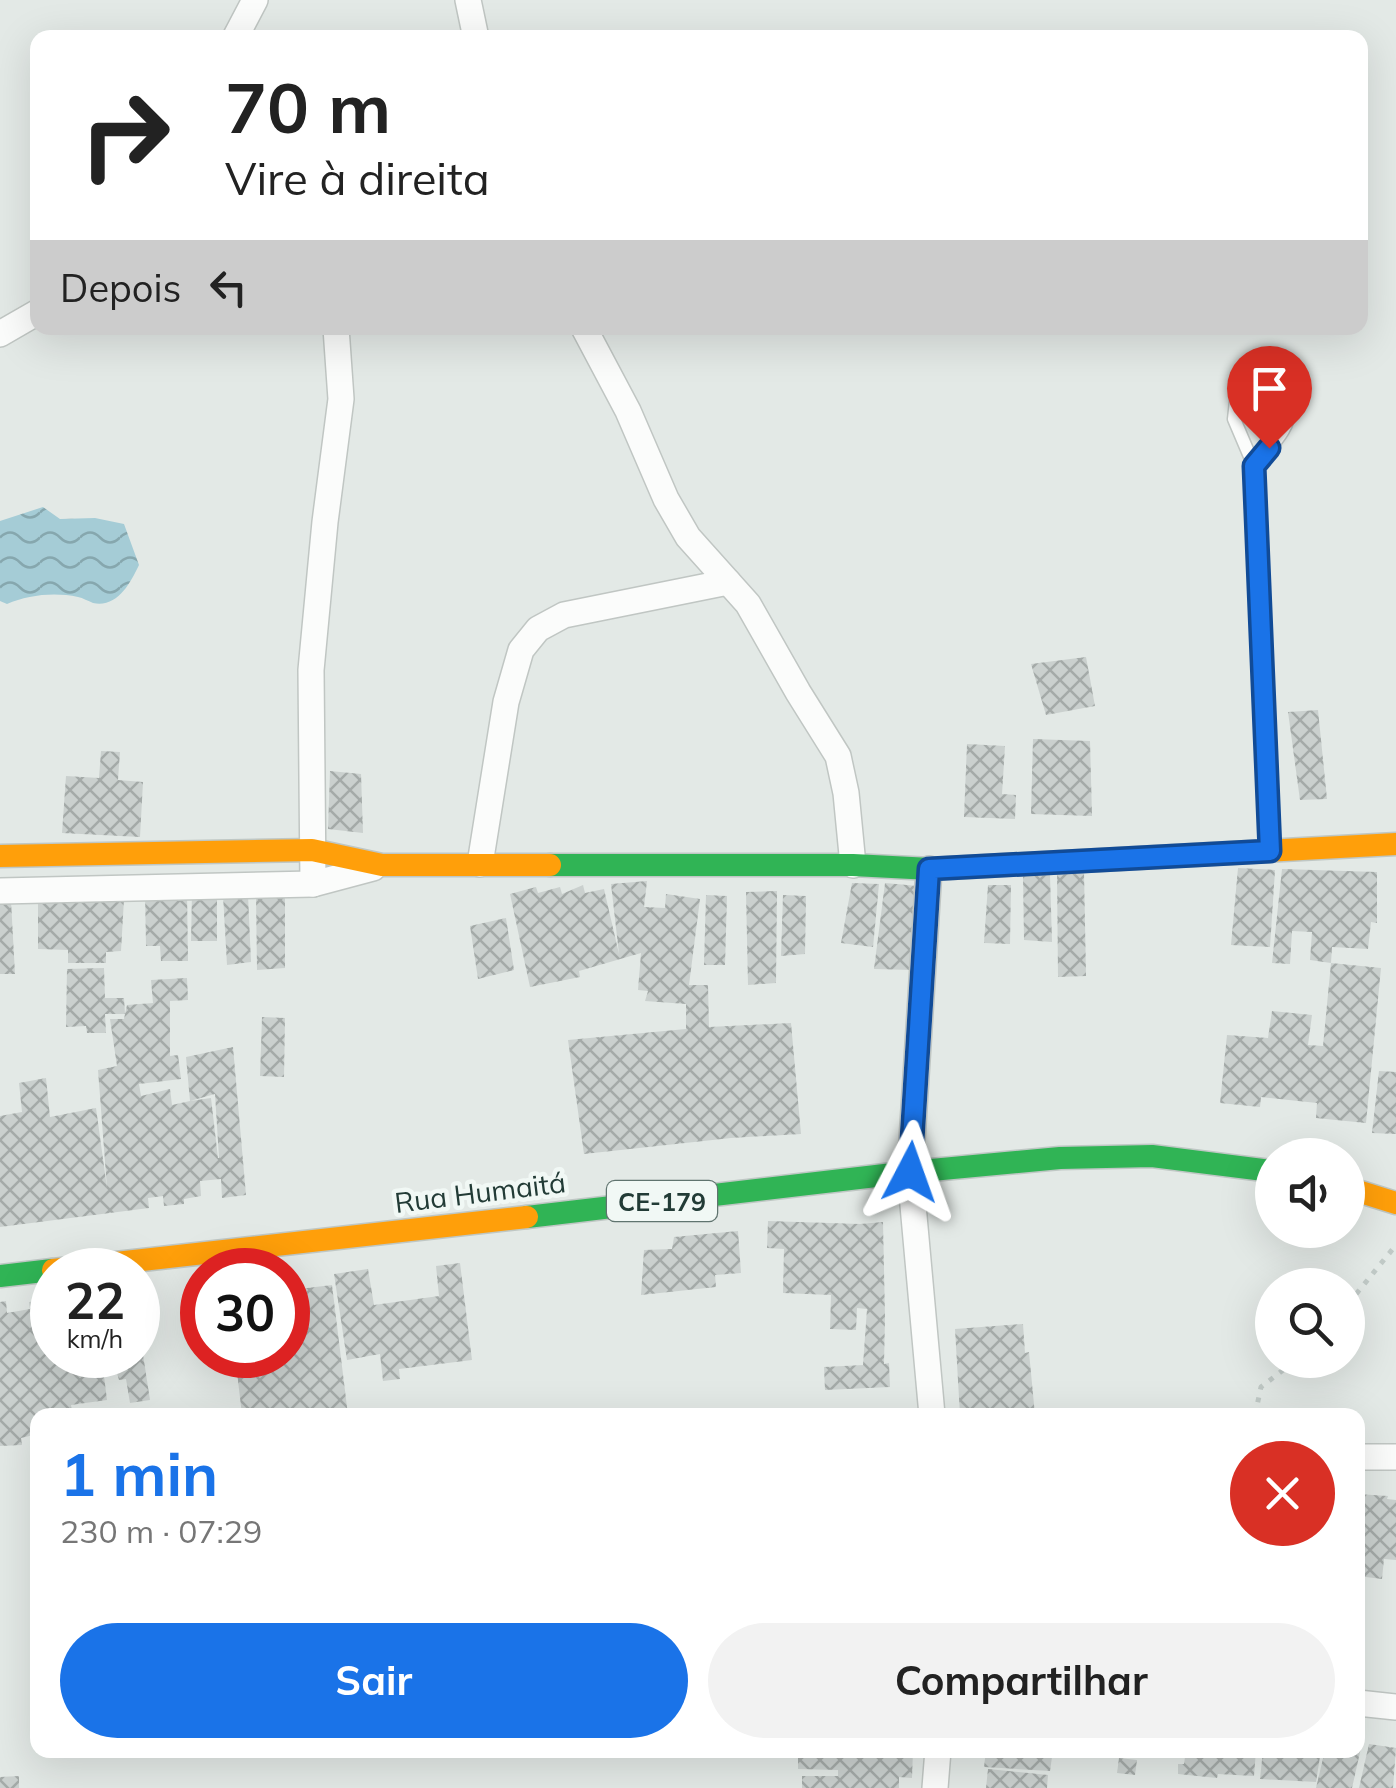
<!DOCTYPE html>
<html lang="pt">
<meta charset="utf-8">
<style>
:root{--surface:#fff;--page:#f2f2f2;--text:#222;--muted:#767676;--accent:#1a73e8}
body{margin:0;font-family:Mulish,sans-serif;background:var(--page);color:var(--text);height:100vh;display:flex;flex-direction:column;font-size:38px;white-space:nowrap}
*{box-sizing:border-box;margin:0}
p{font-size:32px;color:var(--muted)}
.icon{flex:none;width:55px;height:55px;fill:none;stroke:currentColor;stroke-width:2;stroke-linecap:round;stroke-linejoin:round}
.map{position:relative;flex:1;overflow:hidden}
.drawer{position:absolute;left:30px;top:1408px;width:1335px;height:350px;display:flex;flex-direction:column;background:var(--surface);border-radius:20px;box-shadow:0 10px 40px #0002}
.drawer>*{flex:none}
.guide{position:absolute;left:30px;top:30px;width:1338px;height:305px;border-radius:20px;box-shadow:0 10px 40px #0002;background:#fff;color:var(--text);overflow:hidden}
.controls{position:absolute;left:1255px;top:1138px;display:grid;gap:20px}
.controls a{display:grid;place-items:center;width:110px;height:110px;border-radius:50%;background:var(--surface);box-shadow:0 10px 40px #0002;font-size:50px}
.speed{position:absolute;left:30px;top:1248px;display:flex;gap:20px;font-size:50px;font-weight:700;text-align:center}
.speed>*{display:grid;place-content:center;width:130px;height:130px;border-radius:50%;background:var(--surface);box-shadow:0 10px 40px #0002;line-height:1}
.speed small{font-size:25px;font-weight:400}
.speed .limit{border:15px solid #d22;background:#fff;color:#111}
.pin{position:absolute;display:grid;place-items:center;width:85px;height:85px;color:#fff;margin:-102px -42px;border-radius:50% 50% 50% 0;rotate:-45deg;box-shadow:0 0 10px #0007}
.pin .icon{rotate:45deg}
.me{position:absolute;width:110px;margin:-55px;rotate:4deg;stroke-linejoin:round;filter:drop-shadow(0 0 8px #0008)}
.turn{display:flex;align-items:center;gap:35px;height:210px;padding:0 30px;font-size:45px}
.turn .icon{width:130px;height:130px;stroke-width:2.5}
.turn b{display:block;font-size:70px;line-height:85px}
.then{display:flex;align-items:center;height:95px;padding:0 30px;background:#0003;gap:20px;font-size:38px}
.round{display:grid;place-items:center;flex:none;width:105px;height:105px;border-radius:52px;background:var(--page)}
.head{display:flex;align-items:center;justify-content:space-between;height:170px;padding:0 30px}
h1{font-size:60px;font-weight:700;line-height:75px;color:var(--accent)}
.cta{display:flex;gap:20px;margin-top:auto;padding:20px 30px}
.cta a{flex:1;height:115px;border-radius:60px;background:var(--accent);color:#fff;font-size:40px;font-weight:700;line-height:115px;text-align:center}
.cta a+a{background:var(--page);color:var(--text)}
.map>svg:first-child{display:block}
</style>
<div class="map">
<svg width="1396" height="1788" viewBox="0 0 1396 1788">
<defs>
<pattern id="water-waves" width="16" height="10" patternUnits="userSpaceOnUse" patternTransform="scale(2.5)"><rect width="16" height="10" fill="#a5ccd6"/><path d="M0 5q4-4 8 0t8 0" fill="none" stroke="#86a7ae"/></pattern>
<pattern id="building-cross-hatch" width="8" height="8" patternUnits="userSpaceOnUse" patternTransform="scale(2.5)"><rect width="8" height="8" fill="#cad0ce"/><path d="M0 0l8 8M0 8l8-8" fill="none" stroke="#a4aaa8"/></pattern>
</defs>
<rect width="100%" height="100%" fill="#e3e9e6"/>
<path fill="url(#water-waves)" d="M43,507L60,519L95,518L124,524L139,565C130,584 117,608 93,603C88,601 83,598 78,597C54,592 28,595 7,604L0,601V521Z"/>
<g fill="url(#building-cross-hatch)" fill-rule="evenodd">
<polygon points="1086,657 1095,706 1046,715 1031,664"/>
<polygon points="1318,710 1327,799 1300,800 1288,712"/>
<polygon points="1033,739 1090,741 1092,816 1031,814"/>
<polygon points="967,744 1005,746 1002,794 1016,795 1015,819 964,817"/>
<polygon points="101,751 120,752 118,780 143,782 140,837 62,833 66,776 99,778"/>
<polygon points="330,771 361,774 363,833 328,829"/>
<polygon points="1238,868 1275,870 1270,947 1231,945"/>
<polygon points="1282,869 1377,872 1377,923 1371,922 1368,949 1332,947 1331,963 1310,960 1312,932 1292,931 1290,964 1272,963"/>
<polygon points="1057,872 1084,872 1086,976 1058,977"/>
<polygon points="1023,874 1050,875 1052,942 1024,940"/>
<polygon points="647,881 644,907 665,908 666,894 700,899 689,985 708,985 709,1027 791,1023 801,1134 731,1138 584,1154 568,1040 686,1029 686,1004 645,1001 648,991 638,990 641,953 579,971 580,977 530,987 510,894 536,887 538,893 560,887 562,894 583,885 585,893 604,889 619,954 611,884"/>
<polygon points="852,883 879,884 873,947 841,943"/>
<polygon points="885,883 918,886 912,970 874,969"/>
<polygon points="988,885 1011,885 1010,944 984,943"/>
<polygon points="777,891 776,983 748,985 746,892"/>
<polygon points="145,892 187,892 188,961 161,961 160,946 146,946"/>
<polygon points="192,892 217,893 217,941 191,941"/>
<polygon points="256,894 285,894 285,968 257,970"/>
<polygon points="223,895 248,895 251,962 227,965"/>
<polygon points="706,895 727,896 725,965 704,965"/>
<polygon points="783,895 806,896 805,954 781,956"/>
<polygon points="38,898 124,899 121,951 106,952 106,963 68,963 68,950 38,949"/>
<polygon points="0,899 11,901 15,974 0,974"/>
<polygon points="506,918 514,970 478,979 470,926"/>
<polygon points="1331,963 1381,968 1366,1123 1316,1118 1317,1103 1261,1097 1260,1107 1220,1103 1227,1035 1268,1038 1272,1011 1312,1015 1308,1045 1323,1046"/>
<path d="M104,968L105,998H124L125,1014L127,1005L153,1003L151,980L187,978L188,1000L170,1001V1056L178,1055L181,1079L139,1084L141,1096L170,1089L172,1105L190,1101L186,1057L233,1047L246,1195L222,1198L221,1179L200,1181L201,1196L184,1199V1204L164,1206L163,1196L148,1198L149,1208L0,1227V1116L22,1112L19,1083L46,1078L50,1117L96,1108L107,1188L98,1070L117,1066L110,1019H124L125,1014H105L106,1033H87L86,1026L66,1027L67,969ZM215,1094L219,1158H218L211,1098L190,1101Z"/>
<polygon points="262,1017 285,1018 284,1077 260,1076"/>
<polygon points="1379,1071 1396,1072 1396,1134 1372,1133"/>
<polygon points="768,1221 860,1224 883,1222 885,1318 884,1364 889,1363 890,1387 825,1390 824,1367 863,1365 867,1309 857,1308 856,1330 830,1329 831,1295 783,1293 784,1249 767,1248"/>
<polygon points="738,1231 741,1273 715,1275 716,1287 641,1295 644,1250 672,1249 674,1237"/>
<polygon points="460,1263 472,1360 399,1369 400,1379 383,1381 380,1354 347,1360 334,1274 368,1269 374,1305 439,1296 436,1266"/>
<polygon points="290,1282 291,1290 332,1285 348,1415 242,1415 235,1355 288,1355 288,1283"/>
<polygon points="52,1299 52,1355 138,1355 138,1335 140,1335 150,1400 130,1403 126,1379 119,1380 117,1373 104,1376 107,1400 71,1405 72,1415 38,1415 38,1434 21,1438 22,1445 0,1446 0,1302 6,1301 7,1313 30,1309 29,1302"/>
<polygon points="1023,1324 1025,1353 1029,1352 1035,1415 960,1415 955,1329"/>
<polygon points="1358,1494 1388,1496 1387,1499 1396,1500 1396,1560 1384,1559 1382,1579 1358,1576"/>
<polygon points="1358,1738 1363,1739 1352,1788 1316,1788 1325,1750 1358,1750"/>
<polygon points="1369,1744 1396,1748 1393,1788 1359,1788"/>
<polygon points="798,1750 913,1750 912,1778 899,1777 899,1788 802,1788 802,1776 838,1776 838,1770 798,1769"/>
<polygon points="986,1750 1053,1750 1050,1771 984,1767"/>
<polygon points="1186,1750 1256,1750 1254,1776 1218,1774 1217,1778 1178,1774 1178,1764 1184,1764"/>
<polygon points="1263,1750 1321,1750 1316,1782 1260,1779"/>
<polygon points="1119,1758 1137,1760 1135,1775 1117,1773"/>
<polygon points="988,1769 1048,1775 1047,1788 986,1788"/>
<polygon points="19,1776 19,1788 0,1788 0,1777"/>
</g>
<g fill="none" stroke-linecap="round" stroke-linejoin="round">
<defs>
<path id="lane" d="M1254,466L1234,419L1236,401L1250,394L1273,389L1289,400C1294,427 1270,447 1254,466L1270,848"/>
<g id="street">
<polyline points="468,0 476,38"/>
<polyline points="235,38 255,0"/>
<polyline points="584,328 628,411 666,499 688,537 748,604 798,692 838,756 846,793 853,865"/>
<polyline points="0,334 38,312"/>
<polyline points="480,864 506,702 521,650 538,629 564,615 728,582"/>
<polyline points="929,869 910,1172 932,1415"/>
<polyline points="313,884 311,670 325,522 341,399 336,328"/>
<polyline points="0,891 313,884 373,868"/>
<polyline points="1358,1457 1396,1457"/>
<polyline points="1358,1703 1396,1707"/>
<polyline points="935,1788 938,1750"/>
</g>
<g id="fast">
<polyline points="550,865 853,865 931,869"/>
<polyline points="527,1217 910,1172 1060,1158 1152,1156 1272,1171"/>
<polyline points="0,1276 52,1270"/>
</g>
<g id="slow">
<polyline points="0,856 312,850 382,865 550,865"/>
<polyline points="931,869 1396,844"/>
<polyline points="1348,1188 1396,1203"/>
<polyline points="53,1270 527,1217"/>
</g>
</defs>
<use href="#lane" stroke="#c0c6c3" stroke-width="15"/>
<use href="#street" stroke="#c0c6c3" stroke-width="28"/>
<use href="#fast" stroke="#bfc7c4" stroke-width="25"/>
<use href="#slow" stroke="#bfc7c4" stroke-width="25"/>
<g stroke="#c0c9c6" stroke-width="5" stroke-dasharray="5 8" stroke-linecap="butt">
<polyline points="1348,1304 1396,1245"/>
<polyline points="1255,1415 1261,1387 1296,1360"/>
</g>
<use href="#lane" stroke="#fbfcfb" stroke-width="12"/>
<use href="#street" stroke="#fbfcfb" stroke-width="25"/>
<use href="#fast" stroke="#30b455" stroke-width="22"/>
<use href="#slow" stroke="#ff9f0a" stroke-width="22"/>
</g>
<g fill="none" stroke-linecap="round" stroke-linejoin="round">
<defs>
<polyline id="route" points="910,1172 929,869 1270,851 1254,466 1269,448"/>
</defs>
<use href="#route" stroke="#114b97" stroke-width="25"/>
<use href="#route" stroke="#1a73e8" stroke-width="18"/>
</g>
<g text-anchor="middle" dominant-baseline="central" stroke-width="9" stroke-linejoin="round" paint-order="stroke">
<rect fill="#f1f8f5" stroke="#60746f" stroke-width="2.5" x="607" y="1181" width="110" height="40" rx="8"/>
<g font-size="25" font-weight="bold" fill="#223b36">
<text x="662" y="1201">CE-179</text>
</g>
<g font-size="28" fill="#223b36" stroke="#f1f8f5">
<text transform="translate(480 1192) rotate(-7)">Rua Humaitá</text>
</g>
</g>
</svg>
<div class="controls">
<a><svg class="icon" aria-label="sound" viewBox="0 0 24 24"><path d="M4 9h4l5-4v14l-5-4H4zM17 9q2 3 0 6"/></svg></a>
<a><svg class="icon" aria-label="search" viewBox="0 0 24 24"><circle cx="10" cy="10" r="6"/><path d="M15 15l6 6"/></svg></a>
</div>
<div class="speed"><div>22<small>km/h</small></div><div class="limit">30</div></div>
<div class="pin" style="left:1269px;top:448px;background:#d93025"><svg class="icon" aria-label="arrive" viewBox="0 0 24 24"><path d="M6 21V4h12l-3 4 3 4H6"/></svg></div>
<svg class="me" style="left:910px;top:1172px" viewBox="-20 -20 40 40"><path d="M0-17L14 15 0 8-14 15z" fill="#1a73e8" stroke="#fff" stroke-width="4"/></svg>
<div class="guide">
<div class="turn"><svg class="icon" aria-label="right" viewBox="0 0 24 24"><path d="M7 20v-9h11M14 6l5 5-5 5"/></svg><div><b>70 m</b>Vire à direita</div></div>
<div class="then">Depois<svg class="icon" aria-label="left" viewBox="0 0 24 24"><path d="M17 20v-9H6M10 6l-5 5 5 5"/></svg></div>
</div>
<section class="drawer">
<div class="head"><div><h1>1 min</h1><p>230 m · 07:29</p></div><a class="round" style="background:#d93025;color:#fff"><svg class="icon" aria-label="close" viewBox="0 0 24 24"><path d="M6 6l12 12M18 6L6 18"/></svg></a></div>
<div class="cta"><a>Sair</a><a>Compartilhar</a></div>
</section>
</div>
